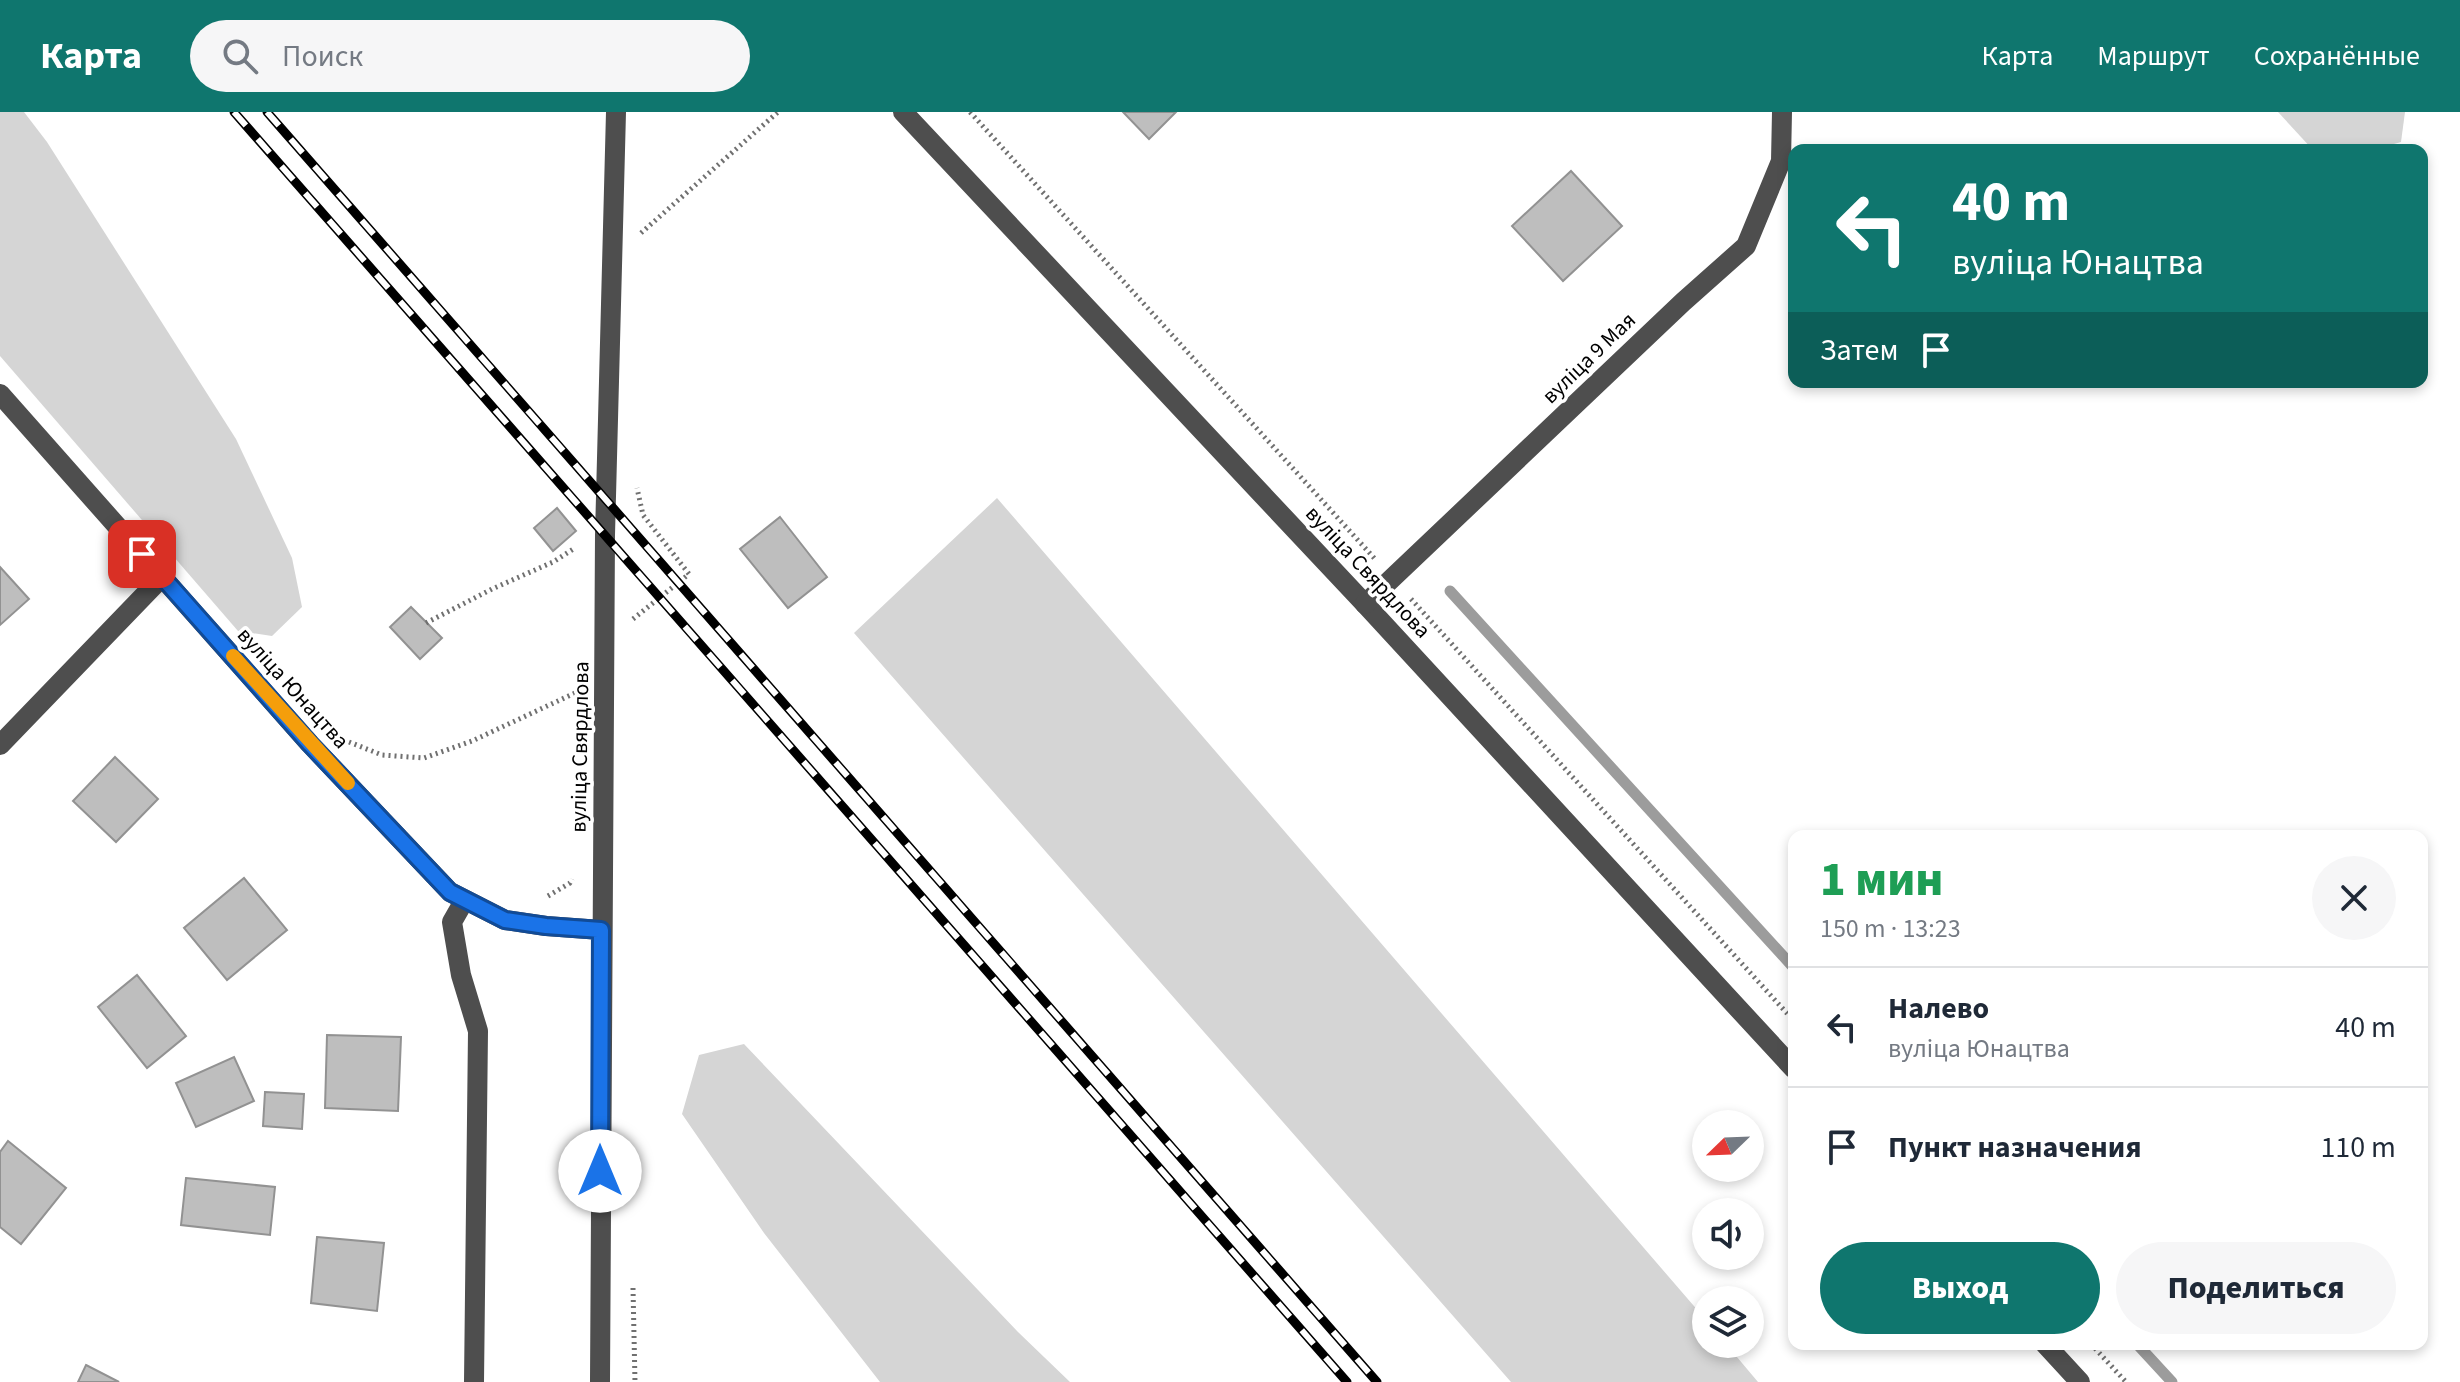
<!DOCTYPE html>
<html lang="ru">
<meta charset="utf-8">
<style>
:root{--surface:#fff;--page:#f6f6f7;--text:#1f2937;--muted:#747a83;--line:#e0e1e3;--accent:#0f766e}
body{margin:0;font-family:"Source Sans 3",sans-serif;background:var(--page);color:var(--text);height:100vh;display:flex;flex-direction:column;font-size:30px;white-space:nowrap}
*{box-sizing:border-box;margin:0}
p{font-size:26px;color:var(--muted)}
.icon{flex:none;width:44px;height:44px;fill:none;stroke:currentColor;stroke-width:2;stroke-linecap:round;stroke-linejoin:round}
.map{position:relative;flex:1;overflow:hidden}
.sheet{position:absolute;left:1788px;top:718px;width:640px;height:520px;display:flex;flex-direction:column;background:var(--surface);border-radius:16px;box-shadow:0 4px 12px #0003}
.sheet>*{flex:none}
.guide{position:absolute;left:1788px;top:32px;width:640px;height:244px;border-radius:16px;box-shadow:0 4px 12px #0003;background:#0f766e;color:#fff;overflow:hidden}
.needle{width:52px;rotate:247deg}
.buttons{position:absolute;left:1692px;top:998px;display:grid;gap:16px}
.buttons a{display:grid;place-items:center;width:72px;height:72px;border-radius:50%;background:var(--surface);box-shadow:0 4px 12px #0003;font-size:40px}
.pin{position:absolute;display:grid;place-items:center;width:68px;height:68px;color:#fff;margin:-34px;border-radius:16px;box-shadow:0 4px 12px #0006}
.me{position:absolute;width:88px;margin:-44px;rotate:0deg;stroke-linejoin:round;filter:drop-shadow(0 0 6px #0008)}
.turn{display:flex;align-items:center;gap:28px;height:168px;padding:0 32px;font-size:36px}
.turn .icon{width:104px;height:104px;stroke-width:2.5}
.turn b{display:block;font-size:56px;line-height:68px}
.then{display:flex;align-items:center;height:76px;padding:0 32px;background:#0003;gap:16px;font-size:30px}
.round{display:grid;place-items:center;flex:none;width:84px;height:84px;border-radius:42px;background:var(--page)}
.headline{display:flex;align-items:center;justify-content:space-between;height:136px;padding:0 32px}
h1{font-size:48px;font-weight:800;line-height:60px;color:#1e9e55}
.button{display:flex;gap:16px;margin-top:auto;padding:16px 32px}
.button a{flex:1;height:92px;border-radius:48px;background:var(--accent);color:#fff;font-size:32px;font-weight:800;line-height:92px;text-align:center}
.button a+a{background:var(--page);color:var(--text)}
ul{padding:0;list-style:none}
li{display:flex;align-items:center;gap:24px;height:120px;padding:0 32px;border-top:2px solid var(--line)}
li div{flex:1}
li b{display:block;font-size:30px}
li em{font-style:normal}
header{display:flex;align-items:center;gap:48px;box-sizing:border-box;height:112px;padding:0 40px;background:var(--accent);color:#fff}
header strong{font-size:38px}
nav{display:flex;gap:44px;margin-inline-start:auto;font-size:28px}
.search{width:560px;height:72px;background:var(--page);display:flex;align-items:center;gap:20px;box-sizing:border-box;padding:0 28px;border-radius:44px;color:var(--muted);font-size:30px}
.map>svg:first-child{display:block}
</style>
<header>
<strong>Карта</strong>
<div class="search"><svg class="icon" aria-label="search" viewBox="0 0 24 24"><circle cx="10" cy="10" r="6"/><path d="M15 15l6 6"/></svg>Поиск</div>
<nav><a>Карта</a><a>Маршрут</a><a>Сохранённые</a></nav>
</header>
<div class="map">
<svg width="2460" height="1270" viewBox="0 0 2460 1270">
<rect width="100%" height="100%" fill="#fff"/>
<g fill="#d5d5d5">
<polygon points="0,0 24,0 47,30 236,327 292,446 302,495 272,524 238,519 0,244"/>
<polygon points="2278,0 2405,0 2401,30 2373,38 2313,38"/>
<polygon points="997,386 1706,1208 1706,1232 1726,1232 1758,1270 1511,1270 854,521"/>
<polygon points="744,932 1018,1220 1070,1270 880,1270 764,1121 682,1002 699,943"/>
</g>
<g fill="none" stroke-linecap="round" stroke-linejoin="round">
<g stroke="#9c9c9c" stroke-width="11">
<polyline points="1450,479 1794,856"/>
<polyline points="2137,1232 2172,1270"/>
</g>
</g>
<g fill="#bebebe" stroke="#929292" stroke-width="2">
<polygon points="1123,0 1176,0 1149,27"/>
<polygon points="1571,59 1622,114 1563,169 1512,114"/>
<polygon points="557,396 576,419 553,439 534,416"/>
<polygon points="780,405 827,465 788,496 740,437"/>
<polygon points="0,455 29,487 0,513"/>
<polygon points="411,495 442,526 420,547 390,515"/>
<polygon points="115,645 158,687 116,730 73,689"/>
<polygon points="244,766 287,818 227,868 184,816"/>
<polygon points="137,863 186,924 147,956 98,895"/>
<polygon points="327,923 401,925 398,999 325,996"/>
<polygon points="234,945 254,989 196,1015 176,971"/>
<polygon points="265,980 304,982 302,1017 263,1014"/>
<polygon points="8,1029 66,1076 21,1132 0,1115 0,1040"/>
<polygon points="186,1066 275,1075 270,1123 181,1113"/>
<polygon points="317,1125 384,1131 377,1199 311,1191"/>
<polygon points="86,1253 119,1270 78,1270"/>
</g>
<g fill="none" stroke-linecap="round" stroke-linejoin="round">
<g stroke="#707070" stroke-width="5" stroke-dasharray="2 4" stroke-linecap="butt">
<polyline points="970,0 1375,447"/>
<polyline points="641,121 778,0"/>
<polyline points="1411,487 1794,909"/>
<polyline points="633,507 689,462 643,403 637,376"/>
<polyline points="426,511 492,477 553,450 575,436"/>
<polyline points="349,630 382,643 424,646 472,629 575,581"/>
<polyline points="548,784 570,771 572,767"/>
<polyline points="633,1176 635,1270"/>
<polyline points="2091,1232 2126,1270"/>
</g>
<g stroke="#4e4e4e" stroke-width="20">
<polyline points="903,0 1365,492 1794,957"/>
<polyline points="0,282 310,632 450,780 505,808 546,814 601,818"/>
<polyline points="1365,492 1683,190 1746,134 1781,49 1782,0"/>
<polyline points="0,633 162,465"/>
<polyline points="464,789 452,810 461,863 478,919 474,1270"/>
<polyline points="2045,1232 2080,1270"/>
<polyline points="600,1270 605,423 616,0"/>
</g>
<defs>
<g id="rail">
<polyline points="234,0 1347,1270"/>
<polyline points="267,0 1377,1270"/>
</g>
</defs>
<use href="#rail" stroke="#000" stroke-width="9"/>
<use href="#rail" stroke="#fff" stroke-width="6" stroke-dasharray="18" stroke-linecap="butt"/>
</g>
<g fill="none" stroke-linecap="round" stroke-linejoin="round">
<defs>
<polyline id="route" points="142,442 310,632 450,780 505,808 546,814 601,818 600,1059"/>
</defs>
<use href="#route" stroke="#114b97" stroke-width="20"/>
<use href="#route" stroke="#1a73e8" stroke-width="14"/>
<polyline stroke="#f59e0b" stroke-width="14" points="233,544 348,671"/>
</g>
<g text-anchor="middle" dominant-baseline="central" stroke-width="7" stroke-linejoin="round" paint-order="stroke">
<g font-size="22" fill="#000" stroke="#fff">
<text transform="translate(1589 246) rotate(-44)">вуліца 9 Мая</text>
<text transform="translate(1368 460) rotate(47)">вуліца Свярдлова</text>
<text transform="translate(293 576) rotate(48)">вуліца Юнацтва</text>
<text transform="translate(580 635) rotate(-89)">вуліца Свярдлова</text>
</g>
</g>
</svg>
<div class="buttons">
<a><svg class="needle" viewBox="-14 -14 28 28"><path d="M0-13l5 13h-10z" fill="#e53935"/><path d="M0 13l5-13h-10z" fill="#747a83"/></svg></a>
<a><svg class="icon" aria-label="sound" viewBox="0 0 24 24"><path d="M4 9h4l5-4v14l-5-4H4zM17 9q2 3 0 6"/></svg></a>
<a><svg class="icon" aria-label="layers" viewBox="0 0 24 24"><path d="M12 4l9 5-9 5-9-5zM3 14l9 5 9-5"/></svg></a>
</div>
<div class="pin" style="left:142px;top:442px;background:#d93025"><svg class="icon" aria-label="arrive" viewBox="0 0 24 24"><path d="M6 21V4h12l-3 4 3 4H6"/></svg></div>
<svg class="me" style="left:600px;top:1059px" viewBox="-20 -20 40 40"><circle r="19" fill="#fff"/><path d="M0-13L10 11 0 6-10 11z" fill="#1a73e8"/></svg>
<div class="guide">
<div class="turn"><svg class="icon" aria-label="left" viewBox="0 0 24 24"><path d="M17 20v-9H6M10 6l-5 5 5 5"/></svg><div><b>40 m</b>вуліца Юнацтва</div></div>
<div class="then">Затем<svg class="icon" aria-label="arrive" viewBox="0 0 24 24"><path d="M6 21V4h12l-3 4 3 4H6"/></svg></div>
</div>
<section class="sheet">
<div class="headline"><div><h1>1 мин</h1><p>150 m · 13:23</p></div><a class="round"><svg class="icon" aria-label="close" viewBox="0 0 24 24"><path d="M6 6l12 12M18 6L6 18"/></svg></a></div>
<ul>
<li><svg class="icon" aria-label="left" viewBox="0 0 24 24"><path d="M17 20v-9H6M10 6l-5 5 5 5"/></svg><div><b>Налево</b><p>вуліца Юнацтва</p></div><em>40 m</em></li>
<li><svg class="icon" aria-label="arrive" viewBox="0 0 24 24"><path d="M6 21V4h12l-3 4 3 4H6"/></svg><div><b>Пункт назначения</b></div><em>110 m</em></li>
</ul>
<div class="button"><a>Выход</a><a>Поделиться</a></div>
</section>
</div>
